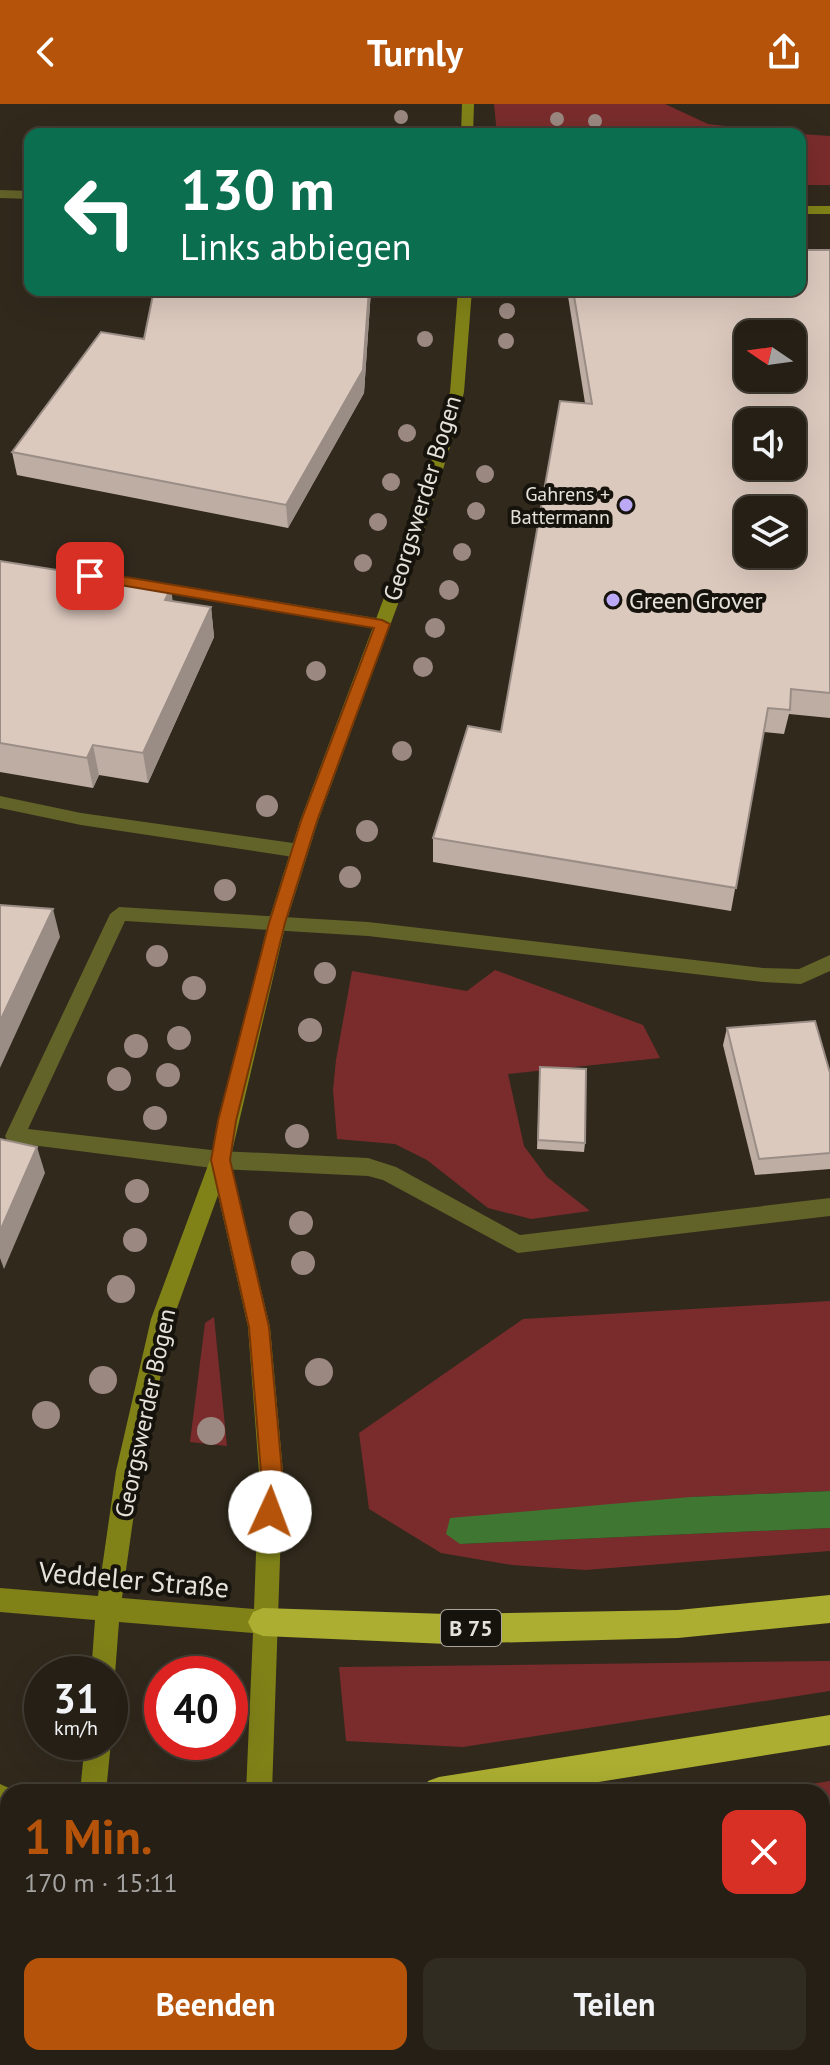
<!DOCTYPE html>
<html lang="de">
<meta charset="utf-8">
<style>
:root{--surface:#251f15;--page:#312c22;--text:#f1f3f6;--muted:#a3a2a0;--line:#423d34;--accent:#b45309}
body{margin:0;font-family:"PT Sans",sans-serif;background:var(--page);color:var(--text);height:100vh;display:flex;flex-direction:column;font-size:30px;white-space:nowrap}
*{box-sizing:border-box;margin:0}
p{font-size:26px;color:var(--muted)}
.icon{flex:none;width:44px;height:44px;fill:none;stroke:currentColor;stroke-width:2;stroke-linecap:round;stroke-linejoin:round}
.map{position:relative;flex:1;overflow:hidden}
.side{position:absolute;left:0px;top:1680px;width:830px;height:282px;display:flex;flex-direction:column;background:var(--surface);border-radius:24px 24px 0 0;box-shadow:0 8px 32px #0002,0 0 0 2px var(--line)}
.side>*{flex:none}
.top-card{position:absolute;left:24px;top:24px;width:782px;height:168px;border-radius:16px;box-shadow:0 8px 32px #0002,0 0 0 2px var(--line);background:#0b6e4f;color:#fff;overflow:hidden}
.needle{width:52px;rotate:283deg}
.tools{position:absolute;left:734px;top:216px;display:grid;gap:16px}
.tools a{display:grid;place-items:center;width:72px;height:72px;border-radius:16px;background:var(--surface);box-shadow:0 8px 32px #0002,0 0 0 2px var(--line);font-size:40px}
.speed{position:absolute;left:24px;top:1552px;display:flex;gap:16px;font-size:40px;font-weight:700;text-align:center}
.speed>*{display:grid;place-content:center;width:104px;height:104px;border-radius:50%;background:var(--surface);box-shadow:0 8px 32px #0002,0 0 0 2px var(--line);line-height:1}
.speed small{font-size:20px;font-weight:400}
.speed .limit{border:12px solid #d22;background:#fff;color:#111}
.pin{position:absolute;display:grid;place-items:center;width:68px;height:68px;color:#fff;margin:-34px;border-radius:16px;box-shadow:0 4px 12px #0006}
.me{position:absolute;width:88px;margin:-44px;rotate:2deg;stroke-linejoin:round;filter:drop-shadow(0 0 6px #0008)}
.turn{display:flex;align-items:center;gap:28px;height:168px;padding:0 24px;font-size:36px}
.turn .icon{width:104px;height:104px;stroke-width:2.5}
.turn b{display:block;font-size:56px;line-height:68px}
.round{display:grid;place-items:center;flex:none;width:84px;height:84px;border-radius:16px;background:var(--page)}
.headline{display:flex;align-items:center;justify-content:space-between;height:136px;padding:0 24px}
h1{font-size:48px;font-weight:800;line-height:60px;color:var(--accent)}
.action{display:flex;gap:16px;margin-top:auto;padding:16px 24px}
.action a{flex:1;height:92px;border-radius:16px;background:var(--accent);color:#fff;font-size:32px;font-weight:800;line-height:92px;text-align:center}
.action a+a{background:var(--page);color:var(--text)}
header{display:flex;justify-content:space-between;align-items:center;height:104px;padding:0 24px;background:var(--accent);color:#fff;font-size:36px;font-weight:800}
.map>svg:first-child{display:block}
</style>
<header><svg class="icon" aria-label="back" viewBox="0 0 24 24"><path d="M15 5l-7 7 7 7"/></svg>Turnly<svg class="icon" aria-label="share" viewBox="0 0 24 24"><path d="M12 15V3M7 8l5-5 5 5M5 13v7h14v-7"/></svg></header>
<div class="map">
<svg width="830" height="1961" viewBox="0 0 830 1961">
<rect width="100%" height="100%" fill="#31291c"/>
<g fill="#7a2c2c">
<polygon points="494,0 665,0 708,20 798,30 497,30"/>
<polygon points="800,30 830,32 830,81 800,81"/>
<polygon points="495,866 643,921 660,954 508,970 524,1042 547,1073 590,1107 531,1115 488,1104 427,1056 395,1040 337,1035 333,986 336,956 352,867 467,887"/>
<polygon points="830,1197 830,1387 691,1393 460,1440 830,1424 830,1447 585,1466 512,1461 441,1449 369,1405 359,1329 523,1215"/>
<polygon points="214,1213 227,1342 190,1338 205,1219"/>
<polygon points="830,1557 830,1587 463,1643 346,1637 339,1563"/>
<polygon points="830,1677 830,1961 367,1961 367,1954 822,1954 822,1688 761,1688"/>
<polygon points="0,1813 8,1818 8,1954 61,1954 61,1961 0,1961"/>
</g>
<polygon fill="#3f7631" points="830,1387 830,1424 460,1440 446,1430 450,1414 691,1393"/>
<g fill="none" stroke-linecap="round" stroke-linejoin="round">
<g fill="#616329" fill-rule="evenodd">
<polygon points="146,476 382,515 390,520 382,525 140,485 140,477"/>
<polygon points="0,692 81,709 300,740 309,747 300,754 81,721 0,704"/>
<polygon points="119,803 368,818 763,864 799,865 830,851 830,867 801,880 763,878 368,832 125,817 28,1025 220,1047 368,1054 396,1063 520,1131 830,1094 830,1112 518,1149 383,1076 368,1072 220,1065 8,1038 5,1032 110,810"/>
</g>
<polygon fill="#616329" fill-rule="evenodd" points="0,86 30,87 30,95 0,94"/>
<g fill="#808218" fill-rule="evenodd">
<polygon points="462,0 474,0 473,30 461,30"/>
<rect x="800" y="102" width="30" height="8"/>
<path d="M458,186H472L464,288L455,327L416,451L318,717L286,819L230,1056L270,1223L283,1368L272,1688H246L253,1529L119,1518L115,1570L110,1580V1570H91L95,1516L0,1508V1484L98,1492L116,1367L151,1215L210,1056L268,819L300,717L400,451L441,327L450,288ZM218,1091L248,1223L259,1368L254,1505L122,1494L140,1367L173,1215Z"/>
<polygon points="110,1636 111,1638 106,1688 80,1688 85,1638"/>
<polygon points="0,1680 18,1688 8,1688 8,1707 0,1706"/>
</g>
<g fill="#abae31" fill-rule="evenodd">
<polygon points="830,1491 830,1519 678,1534 447,1540 263,1532 253,1528 248,1518 253,1508 263,1504 447,1510 678,1506"/>
<polygon points="830,1611 830,1641 536,1688 424,1688 428,1677 439,1673"/>
<rect x="78" y="1954" width="34" height="7"/>
<polygon points="252,1954 286,1954 287,1961 253,1961"/>
</g>
</g>
<g fill="#9a8881">
<circle cx="401" cy="13" r="7"/>
<circle cx="557" cy="15" r="7"/>
<circle cx="595" cy="17" r="7"/>
<circle cx="507" cy="207" r="8"/>
<circle cx="425" cy="235" r="8"/>
<circle cx="506" cy="237" r="8"/>
<circle cx="407" cy="329" r="9"/>
<circle cx="485" cy="370" r="9"/>
<circle cx="391" cy="378" r="9"/>
<circle cx="476" cy="407" r="9"/>
<circle cx="378" cy="418" r="9"/>
<circle cx="462" cy="448" r="9"/>
<circle cx="363" cy="459" r="9"/>
<circle cx="449" cy="486" r="10"/>
<circle cx="435" cy="524" r="10"/>
<circle cx="423" cy="563" r="10"/>
<circle cx="316" cy="567" r="10"/>
<circle cx="402" cy="647" r="10"/>
<circle cx="267" cy="702" r="11"/>
<circle cx="367" cy="727" r="11"/>
<circle cx="350" cy="773" r="11"/>
<circle cx="225" cy="786" r="11"/>
<circle cx="157" cy="852" r="11"/>
<circle cx="325" cy="869" r="11"/>
<circle cx="194" cy="884" r="12"/>
<circle cx="310" cy="926" r="12"/>
<circle cx="179" cy="934" r="12"/>
<circle cx="136" cy="942" r="12"/>
<circle cx="168" cy="971" r="12"/>
<circle cx="119" cy="975" r="12"/>
<circle cx="155" cy="1014" r="12"/>
<circle cx="297" cy="1032" r="12"/>
<circle cx="137" cy="1087" r="12"/>
<circle cx="301" cy="1119" r="12"/>
<circle cx="135" cy="1136" r="12"/>
<circle cx="303" cy="1159" r="12"/>
<circle cx="121" cy="1185" r="14"/>
<circle cx="319" cy="1268" r="14"/>
<circle cx="103" cy="1276" r="14"/>
<circle cx="46" cy="1311" r="14"/>
<circle cx="211" cy="1327" r="14"/>
</g>
<g fill="#bdada3">
<polygon points="830,146 830,614 789,610 784,630 764,628 731,807 433,758 433,734 501,628 585,299 567,186 800,186"/>
<polygon points="154,186 371,186 364,289 288,424 17,371 12,348 144,235"/>
<polygon points="0,457 171,484 172,497 211,503 214,533 148,679 99,671 93,684 0,668"/>
<polygon points="727,924 830,969 830,1065 755,1071 723,941"/>
<polygon points="540,963 585,1039 584,1048 537,1045"/>
</g>
<g fill="#9a8d85">
<polygon points="369,186 371,186 364,289 288,424 286,401"/>
<polygon points="171,484 175,514 165,496"/>
<polygon points="211,503 214,533 148,679 143,649"/>
<polygon points="93,641 99,671 93,684 87,654"/>
<polygon points="53,805 60,833 0,964 0,917"/>
<polygon points="37,1043 45,1069 4,1165 0,1154 0,1127"/>
</g>
<g fill="#dcc9be" stroke="#9a8d85" stroke-width="2" fill-rule="evenodd">
<path d="M800,146H830V589L791,585L790,606L768,604L736,784L433,734L468,622L501,628L560,297L592,300L573,186H800ZM748,230H792V274H748ZM748,318H792V362H748ZM748,406H792V450H748Z"/>
<polygon points="154,186 369,186 363,266 286,401 12,348 101,228 144,235"/>
<polygon points="0,457 171,484 165,496 211,503 143,649 93,641 87,654 0,639"/>
<polygon points="0,801 53,805 0,917"/>
<polygon points="815,917 830,969 830,1049 759,1055 727,924"/>
<polygon points="540,963 586,965 585,1039 538,1036"/>
<polygon points="0,1035 37,1043 0,1127"/>
</g>
<polygon fill="#b45309" stroke="#753606" stroke-width="2" points="90,467 382,516 390,520 317,717 285,819 236,1017 230,1056 269,1223 282,1368 281,1408 278,1415 270,1418 262,1415 259,1408 261,1368 249,1223 211,1056 218,1017 269,819 301,717 374,524 85,475 83,472"/>
<g fill="#bca9f5" stroke="#16130d" stroke-width="3">
<circle cx="626" cy="401" r="8"/>
<circle cx="613" cy="496" r="8"/>
</g>
<g text-anchor="middle" dominant-baseline="central" stroke-width="8" stroke-linejoin="round" paint-order="stroke">
<g font-size="20" fill="#e7e2d9" stroke="#16130d" text-anchor="end">
<text x="610" y="390">Gahrens +<tspan x="610" dy="23">Battermann</tspan></text>
</g>
<rect fill="#16130d" stroke="#a8a49c" stroke-width="2" x="441" y="1506" width="60" height="36" rx="6"/>
<g font-size="22" font-weight="bold" fill="#e7e2d9">
<text x="471" y="1524">B 75</text>
</g>
<g font-size="24" fill="#e7e2d9" stroke="#16130d">
<text transform="translate(422 394) rotate(-73)">Georgswerder Bogen</text>
<text transform="translate(145 1309) rotate(-78)">Georgswerder Bogen</text>
</g>
<g font-size="24" fill="#e7e2d9" stroke="#16130d" text-anchor="start">
<text x="629" y="496">Green Grover</text>
</g>
<g font-size="28" fill="#e7e2d9" stroke="#16130d">
<text transform="translate(134 1475) rotate(5)">Veddeler Straße</text>
</g>
</g>
</svg>
<div class="tools">
<a><svg class="needle" viewBox="-14 -14 28 28"><path d="M0-13l5 13h-10z" fill="#e53935"/><path d="M0 13l5-13h-10z" fill="#a3a2a0"/></svg></a>
<a><svg class="icon" aria-label="sound" viewBox="0 0 24 24"><path d="M4 9h4l5-4v14l-5-4H4zM17 9q2 3 0 6"/></svg></a>
<a><svg class="icon" aria-label="layers" viewBox="0 0 24 24"><path d="M12 4l9 5-9 5-9-5zM3 14l9 5 9-5"/></svg></a>
</div>
<div class="speed"><div>31<small>km/h</small></div><div class="limit">40</div></div>
<div class="pin" style="left:90px;top:472px;background:#d93025"><svg class="icon" aria-label="arrive" viewBox="0 0 24 24"><path d="M6 21V4h12l-3 4 3 4H6"/></svg></div>
<svg class="me" style="left:270px;top:1408px" viewBox="-20 -20 40 40"><circle r="19" fill="#fff"/><path d="M0-13L10 11 0 6-10 11z" fill="#b45309"/></svg>
<div class="top-card">
<div class="turn"><svg class="icon" aria-label="left" viewBox="0 0 24 24"><path d="M17 20v-9H6M10 6l-5 5 5 5"/></svg><div><b>130 m</b>Links abbiegen</div></div>
</div>
<section class="side">
<div class="headline"><div><h1>1 Min.</h1><p>170 m · 15:11</p></div><a class="round" style="background:#d93025;color:#fff"><svg class="icon" aria-label="close" viewBox="0 0 24 24"><path d="M6 6l12 12M18 6L6 18"/></svg></a></div>
<div class="action"><a>Beenden</a><a>Teilen</a></div>
</section>
</div>
